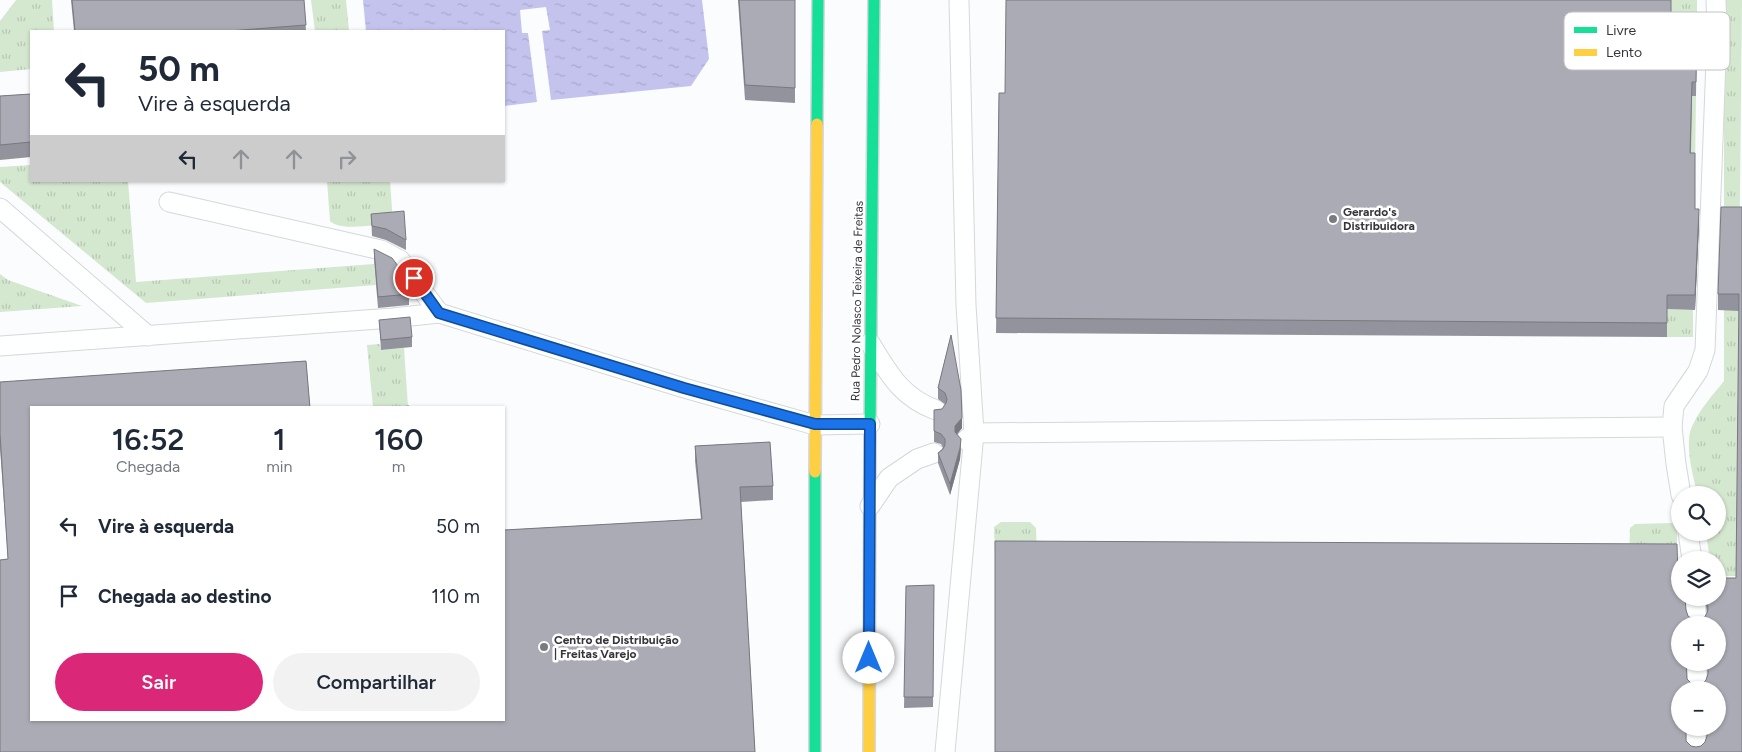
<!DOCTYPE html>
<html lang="pt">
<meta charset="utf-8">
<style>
:root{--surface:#fff;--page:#f2f2f3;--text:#1f2937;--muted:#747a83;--accent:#db2777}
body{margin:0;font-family:Figtree,sans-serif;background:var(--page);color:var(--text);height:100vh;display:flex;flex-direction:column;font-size:19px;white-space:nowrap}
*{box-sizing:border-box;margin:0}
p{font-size:16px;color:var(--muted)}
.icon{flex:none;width:28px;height:28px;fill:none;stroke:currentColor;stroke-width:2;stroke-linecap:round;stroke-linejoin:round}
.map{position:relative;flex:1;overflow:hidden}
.sheet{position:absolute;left:30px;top:406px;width:475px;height:315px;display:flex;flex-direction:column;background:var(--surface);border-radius:0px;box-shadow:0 1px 4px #0004}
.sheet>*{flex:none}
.hud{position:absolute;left:30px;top:30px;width:475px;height:152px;border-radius:0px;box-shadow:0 1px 4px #0004;background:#fff;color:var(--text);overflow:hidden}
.fabs{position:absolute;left:1671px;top:486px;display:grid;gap:10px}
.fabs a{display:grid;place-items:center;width:55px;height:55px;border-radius:50%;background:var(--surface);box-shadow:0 1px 4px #0004;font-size:25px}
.pin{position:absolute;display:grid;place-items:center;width:42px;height:42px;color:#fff;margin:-21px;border:2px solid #fff;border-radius:50%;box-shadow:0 1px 5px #0007}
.me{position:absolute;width:55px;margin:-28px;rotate:0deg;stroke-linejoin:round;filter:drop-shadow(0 0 4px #0008)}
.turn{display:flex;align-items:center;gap:18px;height:105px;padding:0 25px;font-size:22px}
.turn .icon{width:65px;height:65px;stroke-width:2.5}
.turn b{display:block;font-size:35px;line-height:42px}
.lanes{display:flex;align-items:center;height:48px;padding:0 25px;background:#0003;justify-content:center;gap:25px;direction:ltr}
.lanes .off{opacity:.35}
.eta{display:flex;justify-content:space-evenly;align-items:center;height:85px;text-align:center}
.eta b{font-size:30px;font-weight:600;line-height:35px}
.primary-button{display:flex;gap:10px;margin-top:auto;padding:10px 25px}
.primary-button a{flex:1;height:58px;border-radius:30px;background:var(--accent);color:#fff;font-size:20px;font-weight:600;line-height:58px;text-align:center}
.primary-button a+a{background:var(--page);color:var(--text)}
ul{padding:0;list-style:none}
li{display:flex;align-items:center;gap:15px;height:70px;padding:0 25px}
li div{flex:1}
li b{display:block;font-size:19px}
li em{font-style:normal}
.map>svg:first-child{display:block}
</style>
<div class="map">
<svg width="1742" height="752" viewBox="0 0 1742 752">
<defs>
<pattern id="grass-tufts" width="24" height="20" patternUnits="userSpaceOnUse" patternTransform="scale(1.25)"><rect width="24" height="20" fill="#d4e7cf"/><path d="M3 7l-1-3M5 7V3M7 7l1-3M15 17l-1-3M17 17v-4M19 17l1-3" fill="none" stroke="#b7c7b3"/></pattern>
<pattern id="water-ripples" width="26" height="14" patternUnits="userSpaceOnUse" patternTransform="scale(1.25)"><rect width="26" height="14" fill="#c4c3ed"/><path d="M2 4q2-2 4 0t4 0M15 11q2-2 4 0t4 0" fill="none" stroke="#a9a8cc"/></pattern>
</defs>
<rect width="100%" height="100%" fill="#fbfcfd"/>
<g fill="url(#grass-tufts)">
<polygon points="16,0 52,0 54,31 31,31 31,69 0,72 0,21"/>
<polygon points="311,0 346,0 349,31 315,31"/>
<rect x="1671" y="0" width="26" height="34"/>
<path d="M1724,0H1742L1736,576H1718V560H1710L1706,533L1718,532V495H1698C1693,478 1685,446 1691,429C1698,411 1712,396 1724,381Z"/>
<polygon points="1696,96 1695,168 1690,168 1670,97"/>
<polygon points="31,165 31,181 128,181 136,282 374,264 376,285 146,303 0,182 0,167"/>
<path d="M327,181H390L393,223C377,224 341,232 330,221Z"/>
<polygon points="0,274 8,280 82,306 0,312"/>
<polygon points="1667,309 1693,310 1693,337 1667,337"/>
<polygon points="380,344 381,350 404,348 408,407 373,407 367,345"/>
<polygon points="1001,522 1030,522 1036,528 1037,557 995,557 994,527"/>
<polygon points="1673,523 1677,528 1677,560 1629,559 1630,528 1635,524"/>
</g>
<polygon fill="url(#water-ripples)" points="363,0 702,0 709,59 691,86 551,100 542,31 550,30 546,7 520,10 522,33 528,33 537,102 504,106 504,31 366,31"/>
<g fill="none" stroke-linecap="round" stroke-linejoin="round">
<defs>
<g id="lane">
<polyline points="169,202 381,250 400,260 439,313"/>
<polyline points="0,208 148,336"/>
<path d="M870,343C889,374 901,397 936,410"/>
<polyline points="0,346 393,318 439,313 684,388 815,425 870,424"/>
<polyline points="966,440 974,433 1672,427"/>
<polyline points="1681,495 1676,464 1672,427 1674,406 1698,371 1705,350 1717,34 1716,0"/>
<polyline points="870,506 889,478 917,459 934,453"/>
<polyline points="1688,532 1692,560"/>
<polyline points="1695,598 1697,625"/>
<polyline points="1697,690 1697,662"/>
<polyline points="945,752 974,433 966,305 959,0"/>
<polyline points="1696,752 1696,728"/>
</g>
<g id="fast">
<polyline points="817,124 818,0"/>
<polyline points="870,432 874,0"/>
<polyline points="815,472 815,752"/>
</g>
<g id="slow">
<polyline points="815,472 817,124"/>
<polyline points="869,752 870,432"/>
</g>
</defs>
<use href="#lane" stroke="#d7d7db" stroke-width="21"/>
<use href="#fast" stroke="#d7d7db" stroke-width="14"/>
<use href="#slow" stroke="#d7d7db" stroke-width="14"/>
<use href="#lane" stroke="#feffff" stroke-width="19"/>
<use href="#fast" stroke="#16e098" stroke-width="11"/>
<use href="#slow" stroke="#ffcf43" stroke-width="11"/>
</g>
<g fill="#93939d" fill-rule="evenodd">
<polygon points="71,0 304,0 306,31 74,31"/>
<polygon points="738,0 795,0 795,103 745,100"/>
<polygon points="1671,19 1697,19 1696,96 1692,96 1691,153 1695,209 1699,224 1695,310 1667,309 1667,337 996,333 999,93 1005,93"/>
<polygon points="31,94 31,157 0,160 0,96"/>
<path d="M1742,207V752H995L1678,577L1686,610L1688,616L1692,619L1698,620L1704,618L1707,614L1705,598H1718L1736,578L1739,311L1718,310V294ZM1680,625H1718V662H1707L1708,676L1706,680L1702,684L1697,685L1692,684L1687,679ZM1680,690H1718V728H1706L1707,738L1705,742L1701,746L1696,747L1691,746L1686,741Z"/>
<polygon points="371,214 406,240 406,250 386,240 372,236"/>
<polygon points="374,249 409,294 409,305 378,308 374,260"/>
<polygon points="379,320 412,337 412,347 381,350"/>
<polygon points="951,335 962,428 957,434 961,450 960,459 950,495 938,463 938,453 943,448 941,444 934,442 934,410 942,409 946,405 938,399 938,388"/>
<polygon points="306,361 310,408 31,408 31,720 504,720 504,530 701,519 695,461 695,446 770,442 773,486 773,500 741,502 755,752 0,752 0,560 8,559 0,448 0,382"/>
<polygon points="934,585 933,707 904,708 906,586"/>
</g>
<g fill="#78787f">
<polygon points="1699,209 1699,224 1695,310 1695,295"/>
<polygon points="962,418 962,428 955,437 955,426"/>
<polygon points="961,439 960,459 950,495 950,484"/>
</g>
<g fill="#ababb6" stroke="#78787f" fill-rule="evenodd">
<polygon points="72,0 304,0 306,25 229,31 75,31"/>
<polygon points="739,0 795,0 795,88 745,85"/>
<polygon points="1006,0 1671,0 1671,19 1697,19 1696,82 1692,82 1690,153 1695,153 1695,209 1699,209 1695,295 1667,295 1667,323 996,318 999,93 1005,93"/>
<polygon points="31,94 31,142 0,145 0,96"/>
<path d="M1721,207H1742V752H995V541L1677,544L1678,577H1680V598H1685L1686,610L1688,616L1692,619L1698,620L1704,618L1707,613L1708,609L1707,598H1718V578H1736L1739,294H1718ZM1680,625H1718V662H1708V674L1706,680L1702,684L1697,685L1692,684L1687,679L1686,662H1680ZM1680,690H1718V728H1707V736L1705,742L1701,746L1696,747L1691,746L1686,741V728H1680Z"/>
<polygon points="404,211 406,240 386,229 372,226 371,214"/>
<polygon points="374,249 392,258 408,279 409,294 378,297"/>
<polygon points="410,317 412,337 381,340 379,320"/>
<polygon points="951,335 961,390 962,418 955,426 955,432 961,439 960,448 950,484 938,453 943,449 945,445 945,439 941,434 934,431 934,410 942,409 946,403 947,399 945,393 938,388"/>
<polygon points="306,361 310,408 31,408 31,720 504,720 504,530 702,519 695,446 770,442 773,486 740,487 755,752 0,752 0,560 8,559 0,434 0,382"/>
<polygon points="409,406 409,408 394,408"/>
<polygon points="934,585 933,697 904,697 906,586"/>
</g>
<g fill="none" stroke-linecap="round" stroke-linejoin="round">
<defs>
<polyline id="route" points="414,278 439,313 684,388 815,424 870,424 869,658"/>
</defs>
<use href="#route" stroke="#114b97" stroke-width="12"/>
<use href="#route" stroke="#1a73e8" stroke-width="9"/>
</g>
<g fill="#7a7b80" stroke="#fff" stroke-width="2">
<circle cx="1333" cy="219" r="5"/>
<circle cx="544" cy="647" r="5"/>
</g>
<g text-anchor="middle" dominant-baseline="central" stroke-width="5" stroke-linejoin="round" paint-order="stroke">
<g font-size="12" font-weight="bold" fill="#35353c" stroke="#fff" text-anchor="start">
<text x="1343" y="212">Gerardo's<tspan x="1343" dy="14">Distribuidora</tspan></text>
<text x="554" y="640">Centro de Distribuição<tspan x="554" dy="14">| Freitas Varejo</tspan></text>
</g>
<g font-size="12" fill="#35353c" stroke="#fff">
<text transform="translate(857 301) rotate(-89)">Rua Pedro Nolasco Teixeira de Freitas</text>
</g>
</g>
<rect x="1564" y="12" width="166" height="58" rx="8" fill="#fff" stroke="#c2c2c4" stroke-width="1"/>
<rect x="1574" y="27" width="23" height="6" fill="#16e098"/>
<rect x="1574" y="49" width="23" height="7" fill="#ffcf43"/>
<g font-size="14" fill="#35353c">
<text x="1606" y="35">Livre</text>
<text x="1606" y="57">Lento</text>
</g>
</svg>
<div class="fabs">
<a><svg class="icon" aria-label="search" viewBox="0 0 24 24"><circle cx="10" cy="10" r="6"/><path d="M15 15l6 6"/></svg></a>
<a><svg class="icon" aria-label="layers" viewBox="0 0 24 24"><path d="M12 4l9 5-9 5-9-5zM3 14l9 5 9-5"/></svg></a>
<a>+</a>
<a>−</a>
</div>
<div class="pin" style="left:414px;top:278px;background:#d93025"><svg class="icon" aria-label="arrive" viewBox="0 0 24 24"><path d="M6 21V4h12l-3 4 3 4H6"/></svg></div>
<svg class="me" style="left:869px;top:658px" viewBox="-20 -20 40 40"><circle r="19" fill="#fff"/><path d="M0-13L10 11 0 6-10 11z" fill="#1a73e8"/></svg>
<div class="hud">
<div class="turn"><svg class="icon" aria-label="left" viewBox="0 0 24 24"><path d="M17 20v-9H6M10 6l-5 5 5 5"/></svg><div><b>50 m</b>Vire à esquerda</div></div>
<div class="lanes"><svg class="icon" aria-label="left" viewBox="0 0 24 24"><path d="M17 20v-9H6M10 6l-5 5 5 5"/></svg><svg class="icon off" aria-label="ahead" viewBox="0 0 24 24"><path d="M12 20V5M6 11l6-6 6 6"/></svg><svg class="icon off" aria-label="ahead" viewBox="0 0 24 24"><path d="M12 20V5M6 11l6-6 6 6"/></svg><svg class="icon off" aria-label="right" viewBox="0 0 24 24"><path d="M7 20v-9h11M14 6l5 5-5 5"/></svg></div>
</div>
<section class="sheet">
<div class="eta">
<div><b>16:52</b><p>Chegada</p></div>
<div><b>1</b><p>min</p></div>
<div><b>160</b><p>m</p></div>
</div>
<ul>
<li><svg class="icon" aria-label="left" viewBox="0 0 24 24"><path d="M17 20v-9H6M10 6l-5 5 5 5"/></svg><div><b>Vire à esquerda</b></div><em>50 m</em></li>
<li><svg class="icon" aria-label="arrive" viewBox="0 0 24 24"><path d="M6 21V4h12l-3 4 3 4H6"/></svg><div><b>Chegada ao destino</b></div><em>110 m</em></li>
</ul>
<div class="primary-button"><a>Sair</a><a>Compartilhar</a></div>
</section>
</div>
